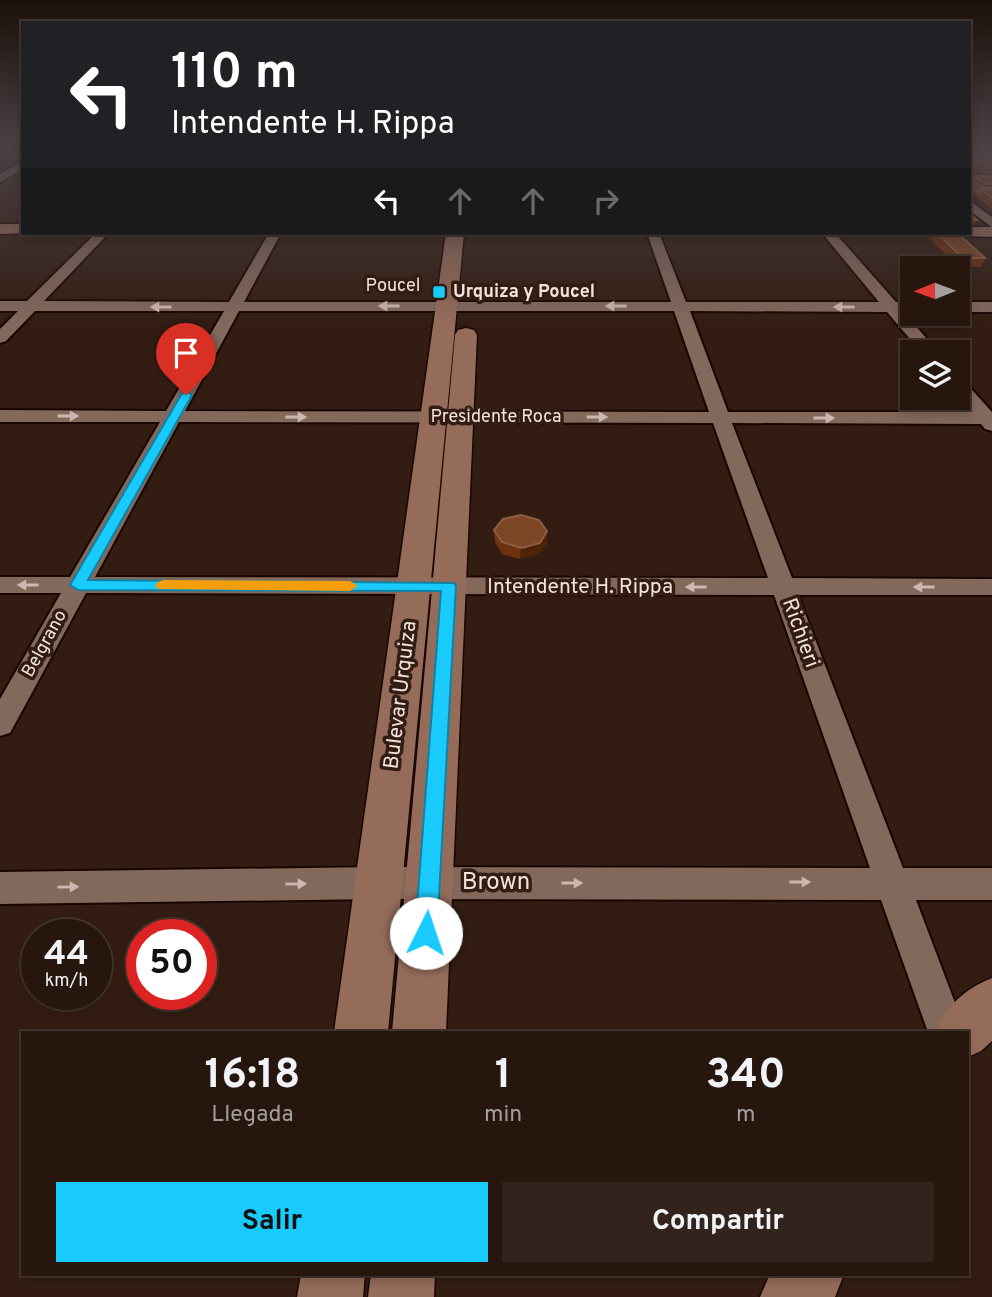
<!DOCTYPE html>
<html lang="es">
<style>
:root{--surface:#26160e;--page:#32231c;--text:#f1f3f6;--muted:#a49f9e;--line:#42352e;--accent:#19cafc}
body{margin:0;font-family:Overpass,sans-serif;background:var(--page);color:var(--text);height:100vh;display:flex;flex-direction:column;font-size:26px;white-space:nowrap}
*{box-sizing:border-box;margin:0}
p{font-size:23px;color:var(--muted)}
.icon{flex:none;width:38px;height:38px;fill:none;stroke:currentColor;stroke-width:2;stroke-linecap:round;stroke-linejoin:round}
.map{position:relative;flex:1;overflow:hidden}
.side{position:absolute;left:21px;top:1031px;width:948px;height:245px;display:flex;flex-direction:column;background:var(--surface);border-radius:0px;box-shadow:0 4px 10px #0003,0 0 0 2px var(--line)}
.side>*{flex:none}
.top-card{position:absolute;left:21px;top:21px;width:950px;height:214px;border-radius:0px;box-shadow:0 4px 10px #0003,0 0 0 2px var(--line);background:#202124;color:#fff;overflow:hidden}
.needle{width:46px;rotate:269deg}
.fabs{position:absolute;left:900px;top:256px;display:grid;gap:14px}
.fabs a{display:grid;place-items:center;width:70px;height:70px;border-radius:0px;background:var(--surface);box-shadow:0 4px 10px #0003,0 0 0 2px var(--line);font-size:35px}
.speed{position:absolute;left:21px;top:919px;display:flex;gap:14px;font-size:35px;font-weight:700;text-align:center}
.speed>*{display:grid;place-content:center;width:91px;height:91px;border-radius:50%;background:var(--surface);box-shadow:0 4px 10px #0003,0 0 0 2px var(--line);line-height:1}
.speed small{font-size:18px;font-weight:400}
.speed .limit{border:10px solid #d22;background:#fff;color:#111}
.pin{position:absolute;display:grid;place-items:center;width:60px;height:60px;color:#fff;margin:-72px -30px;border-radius:50% 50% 50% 0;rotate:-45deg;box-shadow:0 0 7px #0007}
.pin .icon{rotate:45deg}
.me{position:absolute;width:77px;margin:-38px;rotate:4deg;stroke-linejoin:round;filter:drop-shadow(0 0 5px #0008)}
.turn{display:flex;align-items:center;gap:24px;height:147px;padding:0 35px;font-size:32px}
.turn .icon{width:91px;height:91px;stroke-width:2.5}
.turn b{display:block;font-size:49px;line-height:60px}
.lanes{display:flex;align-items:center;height:66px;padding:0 35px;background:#0003;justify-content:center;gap:35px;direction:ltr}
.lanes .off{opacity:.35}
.eta{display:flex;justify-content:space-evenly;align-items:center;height:119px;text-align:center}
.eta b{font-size:42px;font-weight:700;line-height:49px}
.cta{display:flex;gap:14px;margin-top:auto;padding:14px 35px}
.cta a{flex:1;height:80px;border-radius:0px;background:var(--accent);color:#111;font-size:28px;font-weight:700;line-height:80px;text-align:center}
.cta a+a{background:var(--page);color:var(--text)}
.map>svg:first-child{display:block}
</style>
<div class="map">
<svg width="992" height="1297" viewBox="0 0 992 1297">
<rect width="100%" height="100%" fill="#331d13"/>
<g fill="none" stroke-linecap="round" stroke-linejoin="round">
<defs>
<g id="street">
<polygon points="23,161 23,169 0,182 0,174"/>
<polygon points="970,201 992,217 992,227 970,211"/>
<path d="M96,233H109L44,301L229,302L269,233H281L244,302H671L647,233H659L686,302H879L822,233H835L896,302H912V312H904L938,352H921L887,312L690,311L728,412H971L957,396V379L963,380L992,412V431L985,429L981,424L732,423L792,578L992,579V595H798L903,868H992V900H916L966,1032H928L881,900L378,899L0,904V872L378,867L870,868L774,595L86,593L10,733L0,736V699L61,593H0V577H70L160,422H0V410L166,411L224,311H35L6,341L0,343V329L18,311H0V301H27ZM239,311H674L709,412L185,411ZM179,422L713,423L768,578L95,577Z"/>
<rect x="957" y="302" width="35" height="10"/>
</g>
<g id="secondary">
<polygon points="0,224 23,224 23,233 29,233 0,234"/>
<polygon points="970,227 992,227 992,237 964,236 962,233 970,233"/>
<polygon points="446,233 464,233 388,1032 334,1032"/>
<polygon points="466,328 474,330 477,335 446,1032 392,1032 455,335 458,330"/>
<path d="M992,978V1041L981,1051L968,1057V1032H935C946,1006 966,988 992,978Z"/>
<polygon points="301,1274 365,1274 363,1297 297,1297"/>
<polygon points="371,1274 435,1274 434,1297 368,1297"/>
<polygon points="770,1274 844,1274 835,1297 760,1297"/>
</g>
</defs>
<use href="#street" stroke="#190601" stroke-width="4"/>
<use href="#secondary" stroke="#190601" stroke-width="3"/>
<use href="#street" fill="#83685c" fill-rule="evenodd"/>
<use href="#secondary" fill="#956c5a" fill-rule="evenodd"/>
</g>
<g fill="#6d3210">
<polygon points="970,143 992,143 992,176 990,176 992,178 992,209 970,191 970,180 972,180 973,176 989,176 978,169 975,176 970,176"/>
<polygon points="970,214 977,220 976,224 970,225"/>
<polygon points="930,233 957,233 985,258 981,267 959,267 928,237"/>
<polygon points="494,530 547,531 547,543 539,554 520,559 502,554 495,542"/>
</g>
<polygon fill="#502208" points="547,531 547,543 539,554 520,559 521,548"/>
<g fill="#7b4526" stroke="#8e5e43" stroke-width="2">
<polygon points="970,143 992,159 992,168 979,160 975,160 978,163 970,163 978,168 970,168"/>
<polygon points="980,147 992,148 992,155"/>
<polygon points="973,176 990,176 992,179 992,184 987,184"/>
<polygon points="970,180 972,180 985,188 992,188 992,190 981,190 980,193 970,186"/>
<polygon points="981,190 992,190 992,198"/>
<polygon points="970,214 977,220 970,220"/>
<polygon points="937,233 957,233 985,258 963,258"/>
<polygon points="521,515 539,520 547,531 540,543 521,548 502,542 494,530 503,519"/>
</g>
<defs><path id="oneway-solid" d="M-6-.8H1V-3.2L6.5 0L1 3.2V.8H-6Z" transform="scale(1.75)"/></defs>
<g fill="#ccb8b0">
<use href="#oneway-solid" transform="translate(389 306) rotate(180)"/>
<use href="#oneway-solid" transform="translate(616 306) rotate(-180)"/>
<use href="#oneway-solid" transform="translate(161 307) rotate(-180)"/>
<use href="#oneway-solid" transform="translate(844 307) rotate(-180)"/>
<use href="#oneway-solid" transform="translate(68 416)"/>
<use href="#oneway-solid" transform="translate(296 417)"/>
<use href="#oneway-solid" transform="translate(597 417)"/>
<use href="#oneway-solid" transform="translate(824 418)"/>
<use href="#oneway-solid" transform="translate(28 585) rotate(-180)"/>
<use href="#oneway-solid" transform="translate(696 587) rotate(-180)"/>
<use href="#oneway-solid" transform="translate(924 587) rotate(-180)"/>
<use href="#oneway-solid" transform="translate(800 882)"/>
<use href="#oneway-solid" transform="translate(572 883)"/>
<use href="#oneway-solid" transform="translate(296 884) rotate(-1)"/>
<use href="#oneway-solid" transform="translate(68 887) rotate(-1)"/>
</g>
<linearGradient id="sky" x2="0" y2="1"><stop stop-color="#1c100a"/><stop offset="0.44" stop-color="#4a4044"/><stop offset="1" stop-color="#4a4044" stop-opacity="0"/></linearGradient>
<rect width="992" height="324" fill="url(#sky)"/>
<polygon fill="#19cafc" stroke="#1083a4" stroke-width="2" points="186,391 192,395 88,580 454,583 456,586 437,933 434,940 426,943 418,940 415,933 441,591 78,590 70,585 181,395"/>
<polygon fill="#f59e0b" points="163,580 350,581 358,586 350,591 158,589 155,585 158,582"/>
<rect fill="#19cafc" stroke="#331d13" stroke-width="2.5" x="432" y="285" width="14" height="14" rx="3.5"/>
<g text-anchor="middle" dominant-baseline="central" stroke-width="7" stroke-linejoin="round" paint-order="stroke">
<g font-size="18" fill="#f3e3dd" stroke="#331d13">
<text x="393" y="286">Poucel</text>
<text x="496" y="417">Presidente Roca</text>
<text transform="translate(45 644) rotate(-61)">Belgrano</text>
</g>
<g font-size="18" font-weight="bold" fill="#f3e3dd" stroke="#331d13" text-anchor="start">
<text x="453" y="292">Urquiza y Poucel</text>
</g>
<g font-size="21" fill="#f3e3dd" stroke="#331d13">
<text x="580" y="587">Intendente H. Rippa</text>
<text transform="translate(800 633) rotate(70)">Richieri</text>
<text transform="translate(401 695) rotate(-83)">Bulevar Urquiza</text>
</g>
<g font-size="24" fill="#f3e3dd" stroke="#331d13">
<text x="496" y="883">Brown</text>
</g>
</g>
</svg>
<div class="fabs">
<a><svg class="needle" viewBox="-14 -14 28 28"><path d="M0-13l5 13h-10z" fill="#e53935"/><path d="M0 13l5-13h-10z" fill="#a49f9e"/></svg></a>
<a><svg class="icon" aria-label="layers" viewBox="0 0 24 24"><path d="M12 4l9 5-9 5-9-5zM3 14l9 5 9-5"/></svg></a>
</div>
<div class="speed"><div>44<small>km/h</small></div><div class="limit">50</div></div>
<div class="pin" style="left:186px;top:395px;background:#d93025"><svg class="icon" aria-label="arrive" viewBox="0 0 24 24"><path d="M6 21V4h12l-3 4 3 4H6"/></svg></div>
<svg class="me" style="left:426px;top:933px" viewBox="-20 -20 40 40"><circle r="19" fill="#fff"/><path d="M0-13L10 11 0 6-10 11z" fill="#19cafc"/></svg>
<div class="top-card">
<div class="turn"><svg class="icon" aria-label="left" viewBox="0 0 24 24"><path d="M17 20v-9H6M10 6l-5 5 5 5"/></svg><div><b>110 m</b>Intendente H. Rippa</div></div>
<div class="lanes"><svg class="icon" aria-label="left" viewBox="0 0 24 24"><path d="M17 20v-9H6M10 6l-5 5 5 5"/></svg><svg class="icon off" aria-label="ahead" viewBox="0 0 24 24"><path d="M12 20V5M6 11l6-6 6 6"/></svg><svg class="icon off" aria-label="ahead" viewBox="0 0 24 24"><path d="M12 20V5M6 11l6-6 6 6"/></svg><svg class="icon off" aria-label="right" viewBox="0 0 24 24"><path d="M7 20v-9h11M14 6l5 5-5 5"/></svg></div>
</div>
<section class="side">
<div class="eta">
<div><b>16:18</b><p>Llegada</p></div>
<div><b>1</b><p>min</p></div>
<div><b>340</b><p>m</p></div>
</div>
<div class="cta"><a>Salir</a><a>Compartir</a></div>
</section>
</div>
